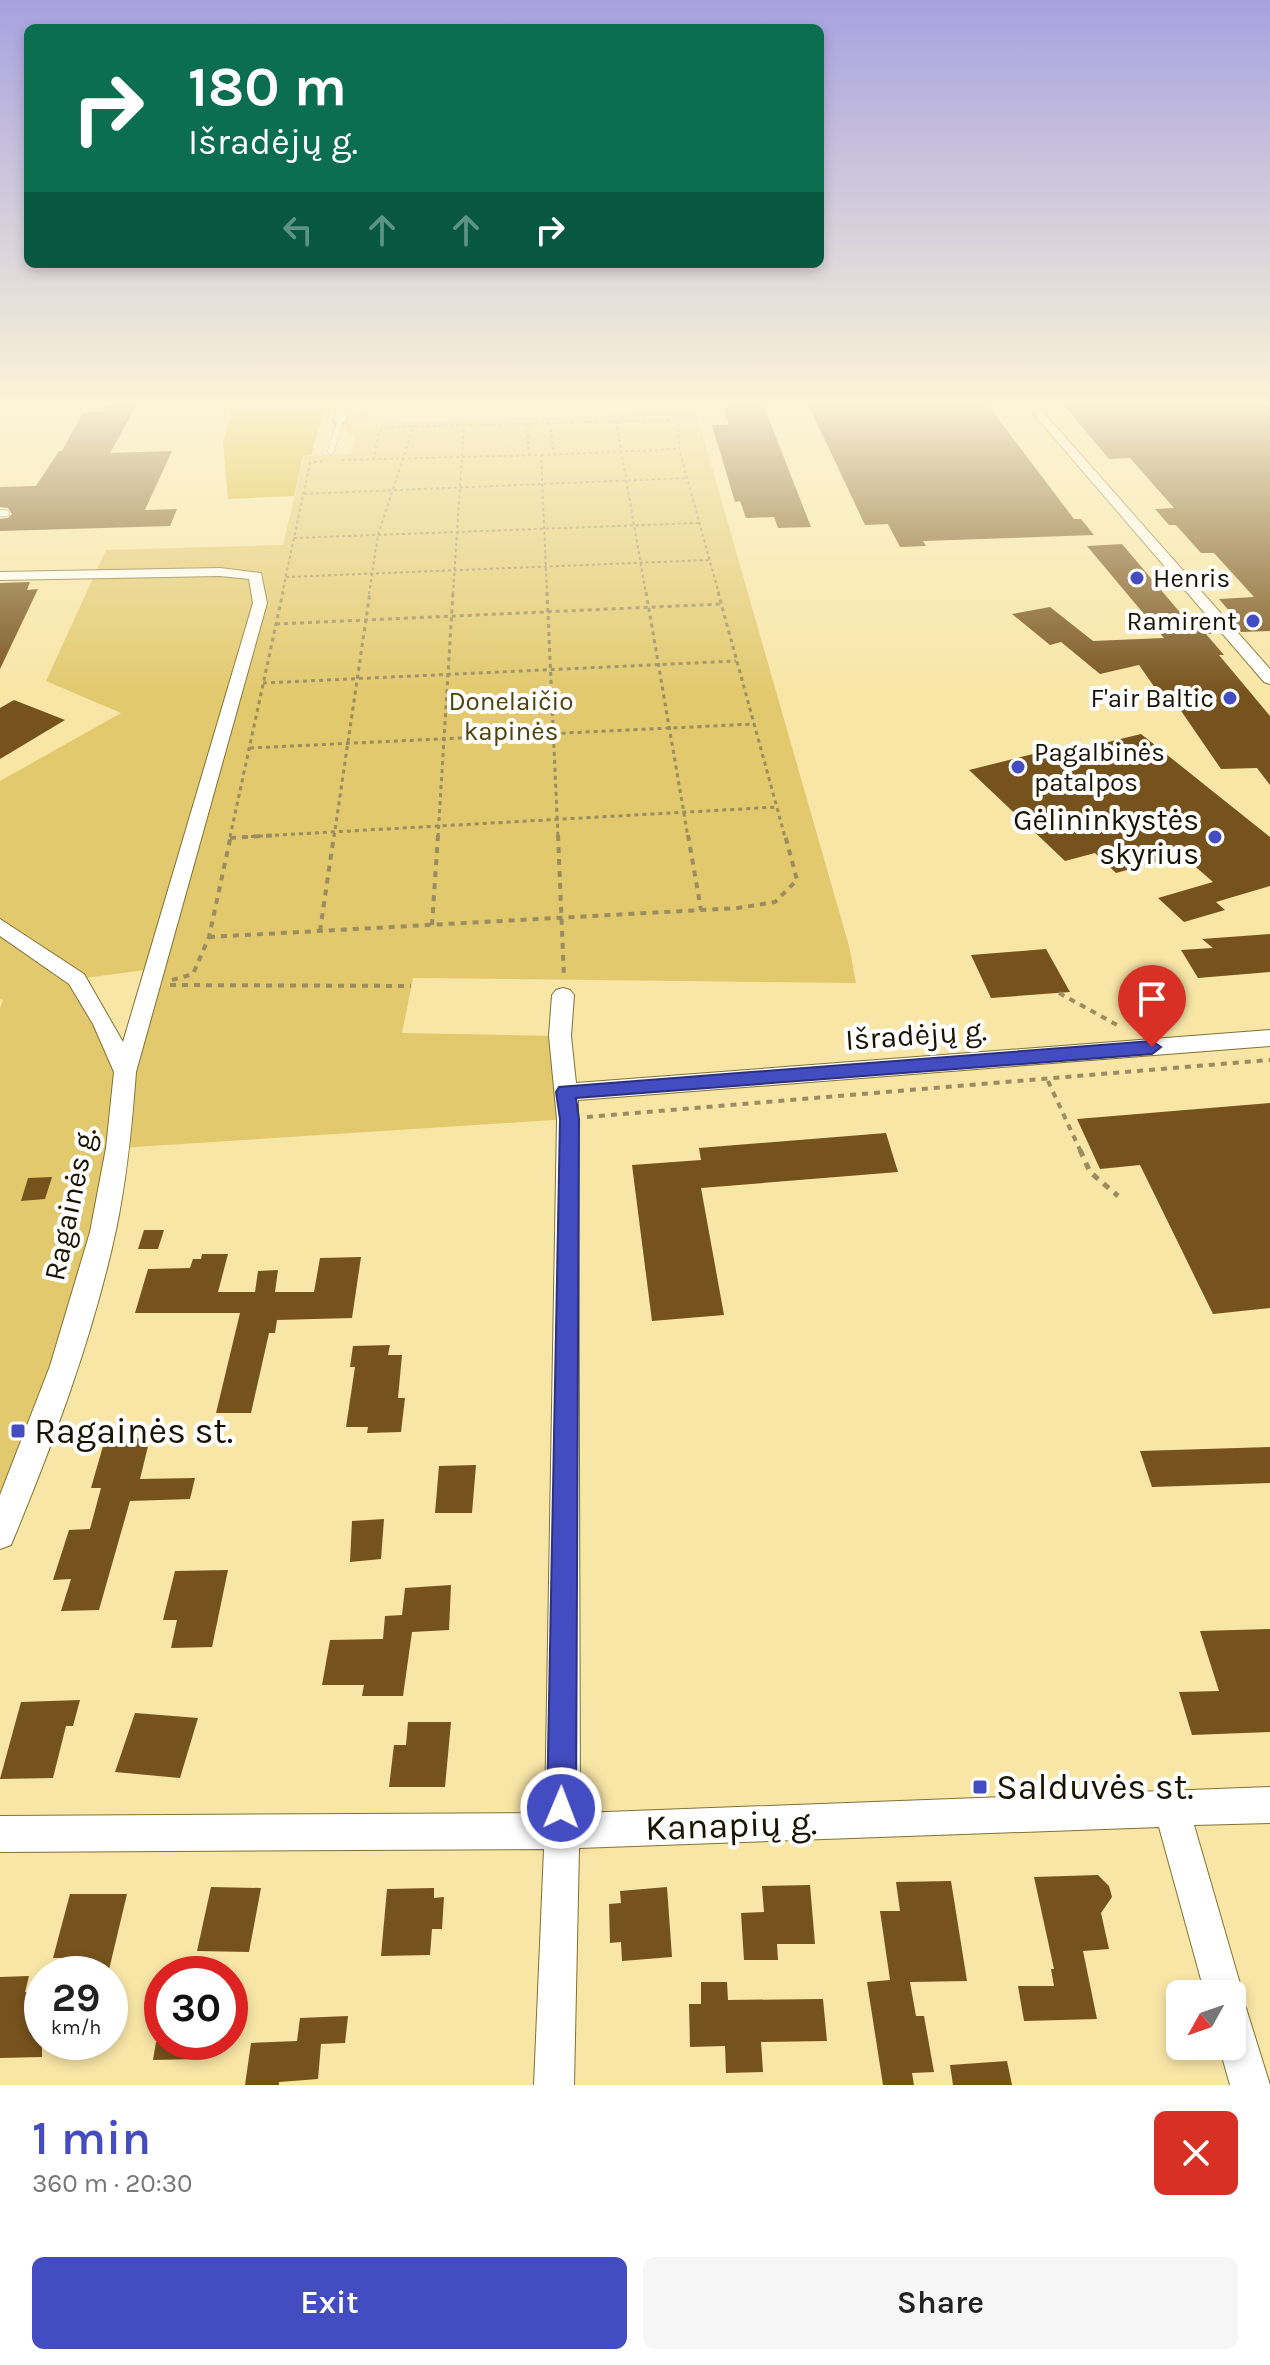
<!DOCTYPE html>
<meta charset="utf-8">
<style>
:root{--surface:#fff;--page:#f6f6f6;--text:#222;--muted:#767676;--accent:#434cc0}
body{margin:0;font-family:Karla,sans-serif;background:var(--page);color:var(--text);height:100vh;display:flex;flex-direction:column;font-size:30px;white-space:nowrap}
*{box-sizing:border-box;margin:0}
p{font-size:26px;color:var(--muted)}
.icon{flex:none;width:44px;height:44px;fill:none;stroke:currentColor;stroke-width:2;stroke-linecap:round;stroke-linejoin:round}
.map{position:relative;height:2085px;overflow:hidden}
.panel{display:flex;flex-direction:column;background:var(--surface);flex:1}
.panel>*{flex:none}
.banner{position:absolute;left:24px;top:24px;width:800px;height:244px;border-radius:12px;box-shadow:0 4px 12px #0003;background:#0b6e4f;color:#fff;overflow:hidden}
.needle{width:52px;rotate:230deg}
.buttons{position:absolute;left:1166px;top:1980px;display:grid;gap:16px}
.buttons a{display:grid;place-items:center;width:80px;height:80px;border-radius:12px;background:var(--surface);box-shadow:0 4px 12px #0003;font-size:40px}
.speed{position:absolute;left:24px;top:1956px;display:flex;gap:16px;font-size:40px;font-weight:700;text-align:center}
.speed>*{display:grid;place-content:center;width:104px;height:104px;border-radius:50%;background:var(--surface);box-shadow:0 4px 12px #0003;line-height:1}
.speed small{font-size:20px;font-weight:400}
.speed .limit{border:12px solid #d22;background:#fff;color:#111}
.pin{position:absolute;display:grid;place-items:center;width:68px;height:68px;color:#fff;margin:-82px -34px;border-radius:50% 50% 50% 0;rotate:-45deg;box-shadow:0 0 8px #0007}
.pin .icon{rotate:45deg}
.me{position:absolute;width:88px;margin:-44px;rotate:1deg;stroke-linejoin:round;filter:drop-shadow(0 0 6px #0008)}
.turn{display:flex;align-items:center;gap:28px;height:168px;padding:0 32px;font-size:36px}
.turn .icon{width:104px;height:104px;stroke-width:2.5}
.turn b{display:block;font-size:56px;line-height:68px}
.lanes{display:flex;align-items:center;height:76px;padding:0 32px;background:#0003;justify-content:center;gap:40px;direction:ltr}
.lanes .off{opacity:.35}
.round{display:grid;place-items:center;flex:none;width:84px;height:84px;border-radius:12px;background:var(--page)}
.head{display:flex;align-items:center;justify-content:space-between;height:136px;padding:0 32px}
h1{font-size:48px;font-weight:600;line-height:60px;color:var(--accent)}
.primary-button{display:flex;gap:16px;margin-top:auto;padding:16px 32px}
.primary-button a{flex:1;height:92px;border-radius:12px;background:var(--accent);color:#fff;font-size:32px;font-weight:600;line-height:92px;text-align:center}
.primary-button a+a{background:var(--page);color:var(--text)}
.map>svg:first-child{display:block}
</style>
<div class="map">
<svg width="1270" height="2085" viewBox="0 0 1270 2085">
<rect width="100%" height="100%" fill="#f8e6a6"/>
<path fill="#e2c96e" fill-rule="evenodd" d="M696,412L849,946L856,983L413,978L402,1033L560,1036L569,1119L119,1148L0,1534V1008L3,1000L0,999V781L121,713L46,681L106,550L283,545L304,456L351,454L354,436L344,430L347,416L368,413L367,424ZM153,969L125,1070L77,979Z"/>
<polygon fill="#d6b319" points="236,404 326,404 311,455 303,456 294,496 228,499 223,442 232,407"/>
<g fill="#76521c">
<polygon points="106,404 137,404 110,453 172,451 145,510 177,509 170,526 0,531 0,519 8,518 12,514 8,508 0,507 0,487 36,486 59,451 62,451 83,412 102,412"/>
<polygon points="723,404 763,404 811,527 778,528 774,517 746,518 740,501 735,502 712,425 729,425"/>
<polygon points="808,404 987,404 1074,519 1081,519 1094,535 923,541 926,546 900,547 888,524 865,525"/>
<polygon points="1063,404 1270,404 1270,631 1241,632 1226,614 1230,612 1219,599 1254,597 1214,553 1201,553 1176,525 1169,525 1155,509 1174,508 1130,458 1109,459"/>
<polygon points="1122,544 1183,616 1203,615 1218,633 1206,634 1224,655 1219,655 1270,716 1270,785 1257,768 1221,769 1177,705 1167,705 1139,665 1100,674 1061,642 1050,645 1012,614 1050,607 1093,641 1164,638 1087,546"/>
<polygon points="30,582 27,590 38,589 0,669 0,583"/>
<polygon points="14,700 65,720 0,759 0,708"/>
<polygon points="1141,734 1270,837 1270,886 1216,902 1225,910 1184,922 1158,898 1213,882 1182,855 1116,873 1095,853 1065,861 969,770 1049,750 1055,755"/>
<polygon points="1270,934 1270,972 1198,978 1181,950 1213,948 1202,939"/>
<polygon points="1046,949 1070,992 991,998 971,955"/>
<polygon points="1270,1103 1270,1308 1213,1314 1140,1165 1100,1169 1077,1119"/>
<polygon points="886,1133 898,1172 701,1188 724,1315 652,1321 632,1165 701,1160 699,1148"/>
<polygon points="52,1177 45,1199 21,1201 28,1178"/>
<polygon points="144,1230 164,1230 158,1249 138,1249"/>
<polygon points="202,1254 228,1254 218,1292 255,1292 258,1271 278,1270 275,1292 314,1292 320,1258 361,1257 352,1318 277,1320 275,1333 269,1333 251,1413 216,1413 240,1313 135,1313 148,1269 190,1268 193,1259 201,1259"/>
<polygon points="390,1345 388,1355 402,1355 398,1398 405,1398 401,1432 367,1433 368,1427 346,1427 355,1367 350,1367 353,1346"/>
<polygon points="150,1438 140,1479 195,1478 190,1499 130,1501 99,1610 61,1611 71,1579 53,1580 69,1530 90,1529 101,1488 91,1488 105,1439"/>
<polygon points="1270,1447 1270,1483 1152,1487 1140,1451"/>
<polygon points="476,1465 472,1513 435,1513 439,1466"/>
<polygon points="384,1519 381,1559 350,1562 352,1521"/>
<polygon points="228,1570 212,1647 171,1648 177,1620 163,1620 175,1571"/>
<polygon points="451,1585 449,1630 412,1632 403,1696 362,1696 364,1685 322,1685 330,1640 383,1639 385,1616 402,1615 405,1588"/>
<polygon points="1270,1629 1270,1732 1192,1735 1179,1692 1219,1691 1200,1631"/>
<polygon points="80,1700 73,1726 66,1726 53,1778 0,1779 21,1702"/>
<polygon points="135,1713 198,1718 180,1778 115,1772"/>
<polygon points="408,1722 451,1722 445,1787 389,1787 394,1745 406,1745"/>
<polygon points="1098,1875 1109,1886 1112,1897 1101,1913 1109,1949 1083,1951 1097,2019 1024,2021 1018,1986 1054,1986 1051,1969 1054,1969 1034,1877"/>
<polygon points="951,1881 967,1981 910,1982 916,2016 924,2016 934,2072 912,2073 914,2085 883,2085 867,1982 890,1980 880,1911 900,1911 896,1882"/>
<polygon points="810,1885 815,1944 777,1944 778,1960 744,1960 741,1913 764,1912 762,1886"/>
<polygon points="211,1887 261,1888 249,1952 197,1951"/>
<polygon points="667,1887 672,1957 622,1961 621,1942 610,1943 609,1904 621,1903 620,1891"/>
<polygon points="434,1888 434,1898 444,1897 442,1929 432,1929 430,1955 381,1956 387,1889"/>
<polygon points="70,1894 127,1894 108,1974 85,1974 89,1958 53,1958"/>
<polygon points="29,1976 25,1992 42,1991 42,2057 0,2058 0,1977"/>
<polygon points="701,1982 727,1982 728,2000 823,1999 827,2041 761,2042 763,2072 726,2073 725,2046 690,2047 689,2004 701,2004"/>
<polygon points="348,2016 345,2043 321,2044 318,2079 279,2082 279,2085 245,2085 251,2043 297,2041 300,2018"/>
<polygon points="156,2042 203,2042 200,2059 153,2060"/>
<polygon points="1007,2061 1012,2085 953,2085 950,2065"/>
</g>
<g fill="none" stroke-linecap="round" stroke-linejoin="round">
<defs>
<g id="service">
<polyline points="331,451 340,421"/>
<polyline points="0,513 6,513"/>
</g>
<g id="minor">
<polygon points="337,404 348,404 346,421 340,424 334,421"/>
<polygon points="1025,404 1036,404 1270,669 1270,684 1264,682"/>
<path d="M220,568L261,573L267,603L136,1072C132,1125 127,1178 116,1230C93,1337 53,1444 11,1545L0,1549V1495L50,1366L90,1232L106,1148L114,1072L93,1024L69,984L0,936V919L84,974L123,1042L253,603L249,579L220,576L0,580V572Z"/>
<polygon points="563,988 570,990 574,995 571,1036 576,1083 1270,1030 1270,1046 578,1100 580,1813 1270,1787 1270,1823 1194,1825 1243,1994 1239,2005 1246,2008 1270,2085 1230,2085 1219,2046 1232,2046 1232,1994 1205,1994 1159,1827 579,1848 574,2085 534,2085 544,1849 0,1852 0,1816 545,1813 557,1119 549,1036 552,995 556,990"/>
</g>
</defs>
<use href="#service" stroke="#817133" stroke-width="7"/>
<use href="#minor" stroke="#817133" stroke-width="2"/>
<g stroke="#9b8d60" stroke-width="2" stroke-dasharray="3 3" stroke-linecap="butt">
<polyline points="616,421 646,594"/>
<polyline points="527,423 529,455"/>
<polyline points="550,423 554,454"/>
<polyline points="541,455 678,449"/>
<polyline points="342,460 541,455 547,594"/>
<polyline points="374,460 379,431 388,427 669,420 679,424 679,449 719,594"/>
<polyline points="304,494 687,478"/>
<polyline points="294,538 699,523"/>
<polyline points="286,577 709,560"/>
<polyline points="282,594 310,463 322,461"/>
<polyline points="369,594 378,535 414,425"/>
<polyline points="453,594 464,425"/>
</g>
<g stroke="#9b8d60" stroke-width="3" stroke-dasharray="4 4" stroke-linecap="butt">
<polyline points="547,592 558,837"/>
<polyline points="646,592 688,837"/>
<polyline points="718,592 785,837"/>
<polyline points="276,624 721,604"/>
<polyline points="263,683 736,661"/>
<polyline points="250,748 754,724"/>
<polyline points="230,837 283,592"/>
<polyline points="243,837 777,807"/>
<polyline points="334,837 370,592"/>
<polyline points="438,837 453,592"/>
</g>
<g stroke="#9b8d60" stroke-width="4" stroke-dasharray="6 6" stroke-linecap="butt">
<polyline points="558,835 564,978"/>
<polyline points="688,835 701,910"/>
<polyline points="230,838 278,835"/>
<polyline points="432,925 438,835"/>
<polyline points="320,931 334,835"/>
<polyline points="209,937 738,908 775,902 797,880 785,835"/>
<polyline points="172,980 193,974 209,937 231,835"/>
<polyline points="170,985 411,986"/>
<polyline points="1059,993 1119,1026"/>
<polyline points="1048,1081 1081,1152"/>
<polyline points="587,1117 1270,1060"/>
</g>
<polyline stroke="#9b8d60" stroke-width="5" stroke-dasharray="7 7" stroke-linecap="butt" points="1080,1150 1090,1172 1118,1196"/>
<use href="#service" stroke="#fff" stroke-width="6"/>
<use href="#minor" fill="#fff" fill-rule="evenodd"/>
</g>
<linearGradient id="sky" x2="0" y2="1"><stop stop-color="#a7a1e0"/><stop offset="0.58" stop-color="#fcf4d7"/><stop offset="1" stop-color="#fcf4d7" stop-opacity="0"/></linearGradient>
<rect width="1270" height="696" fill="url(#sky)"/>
<polygon fill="#434cc0" stroke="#2c317d" stroke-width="2" points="1152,1041 1161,1047 1152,1054 576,1098 579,1119 576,1808 572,1818 561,1822 551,1818 547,1808 560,1119 556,1092 559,1087"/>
<g fill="#434cc0" stroke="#fff" stroke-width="3">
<circle cx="1137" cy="578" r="8"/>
<circle cx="1253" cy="621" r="8"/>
<circle cx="1230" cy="698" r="8"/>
<circle cx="1018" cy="767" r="8"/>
<circle cx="1215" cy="837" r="8"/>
<rect x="10" y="1423" width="16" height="16" rx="4"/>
<rect x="972" y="1779" width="16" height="16" rx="4"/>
</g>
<g text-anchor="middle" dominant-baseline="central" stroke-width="8" stroke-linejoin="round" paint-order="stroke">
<g font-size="26" fill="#1a1300" stroke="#fff" text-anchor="start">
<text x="1153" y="578">Henris</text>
<text x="1237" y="621" text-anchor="end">Ramirent</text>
<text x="1214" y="698" text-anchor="end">F'air Baltic</text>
<text x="1034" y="752">Pagalbinės<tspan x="1034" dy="30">patalpos</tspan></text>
</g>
<g font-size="26" fill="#504208" stroke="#fff">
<text x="511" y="701">Donelaičio<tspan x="511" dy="30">kapinės</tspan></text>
</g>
<g font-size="30" fill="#1a1300" stroke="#fff" text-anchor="end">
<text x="1199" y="820">Gėlininkystės<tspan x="1199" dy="34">skyrius</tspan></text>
</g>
<g font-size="30" fill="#1a1300" stroke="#fff">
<text transform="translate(916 1035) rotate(-4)">Išradėjų g.</text>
<text transform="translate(70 1204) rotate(-78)">Ragainės g.</text>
</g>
<g font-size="36" fill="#1a1300" stroke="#fff" text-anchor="start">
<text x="34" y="1431">Ragainės st.</text>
<text x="996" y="1787">Salduvės st.</text>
</g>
<g font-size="36" fill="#1a1300" stroke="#fff">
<text transform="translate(731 1825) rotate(-2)">Kanapių g.</text>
</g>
</g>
</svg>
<div class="buttons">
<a><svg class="needle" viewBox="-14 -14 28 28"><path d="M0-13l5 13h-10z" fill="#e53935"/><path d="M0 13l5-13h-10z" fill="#767676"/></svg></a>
</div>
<div class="speed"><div>29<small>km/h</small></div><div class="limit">30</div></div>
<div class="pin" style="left:1152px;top:1047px;background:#d93025"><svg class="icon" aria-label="arrive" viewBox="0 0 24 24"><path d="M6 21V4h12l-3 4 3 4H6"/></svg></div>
<svg class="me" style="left:561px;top:1808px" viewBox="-20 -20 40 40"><circle r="17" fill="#434cc0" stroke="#fff" stroke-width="3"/><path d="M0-11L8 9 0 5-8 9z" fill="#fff"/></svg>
<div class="banner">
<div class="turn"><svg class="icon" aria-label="right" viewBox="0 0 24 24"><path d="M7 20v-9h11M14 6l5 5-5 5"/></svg><div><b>180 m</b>Išradėjų g.</div></div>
<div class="lanes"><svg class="icon off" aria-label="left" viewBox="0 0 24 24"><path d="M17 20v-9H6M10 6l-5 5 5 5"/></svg><svg class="icon off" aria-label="ahead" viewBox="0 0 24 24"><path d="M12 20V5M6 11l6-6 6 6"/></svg><svg class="icon off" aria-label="ahead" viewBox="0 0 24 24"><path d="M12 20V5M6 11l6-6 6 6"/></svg><svg class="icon" aria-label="right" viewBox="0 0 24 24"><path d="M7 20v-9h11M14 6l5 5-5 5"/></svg></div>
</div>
</div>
<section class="panel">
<div class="head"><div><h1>1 min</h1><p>360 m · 20:30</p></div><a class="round" style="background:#d93025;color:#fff"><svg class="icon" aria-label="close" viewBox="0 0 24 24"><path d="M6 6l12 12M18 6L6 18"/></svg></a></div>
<div class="primary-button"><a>Exit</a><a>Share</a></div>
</section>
